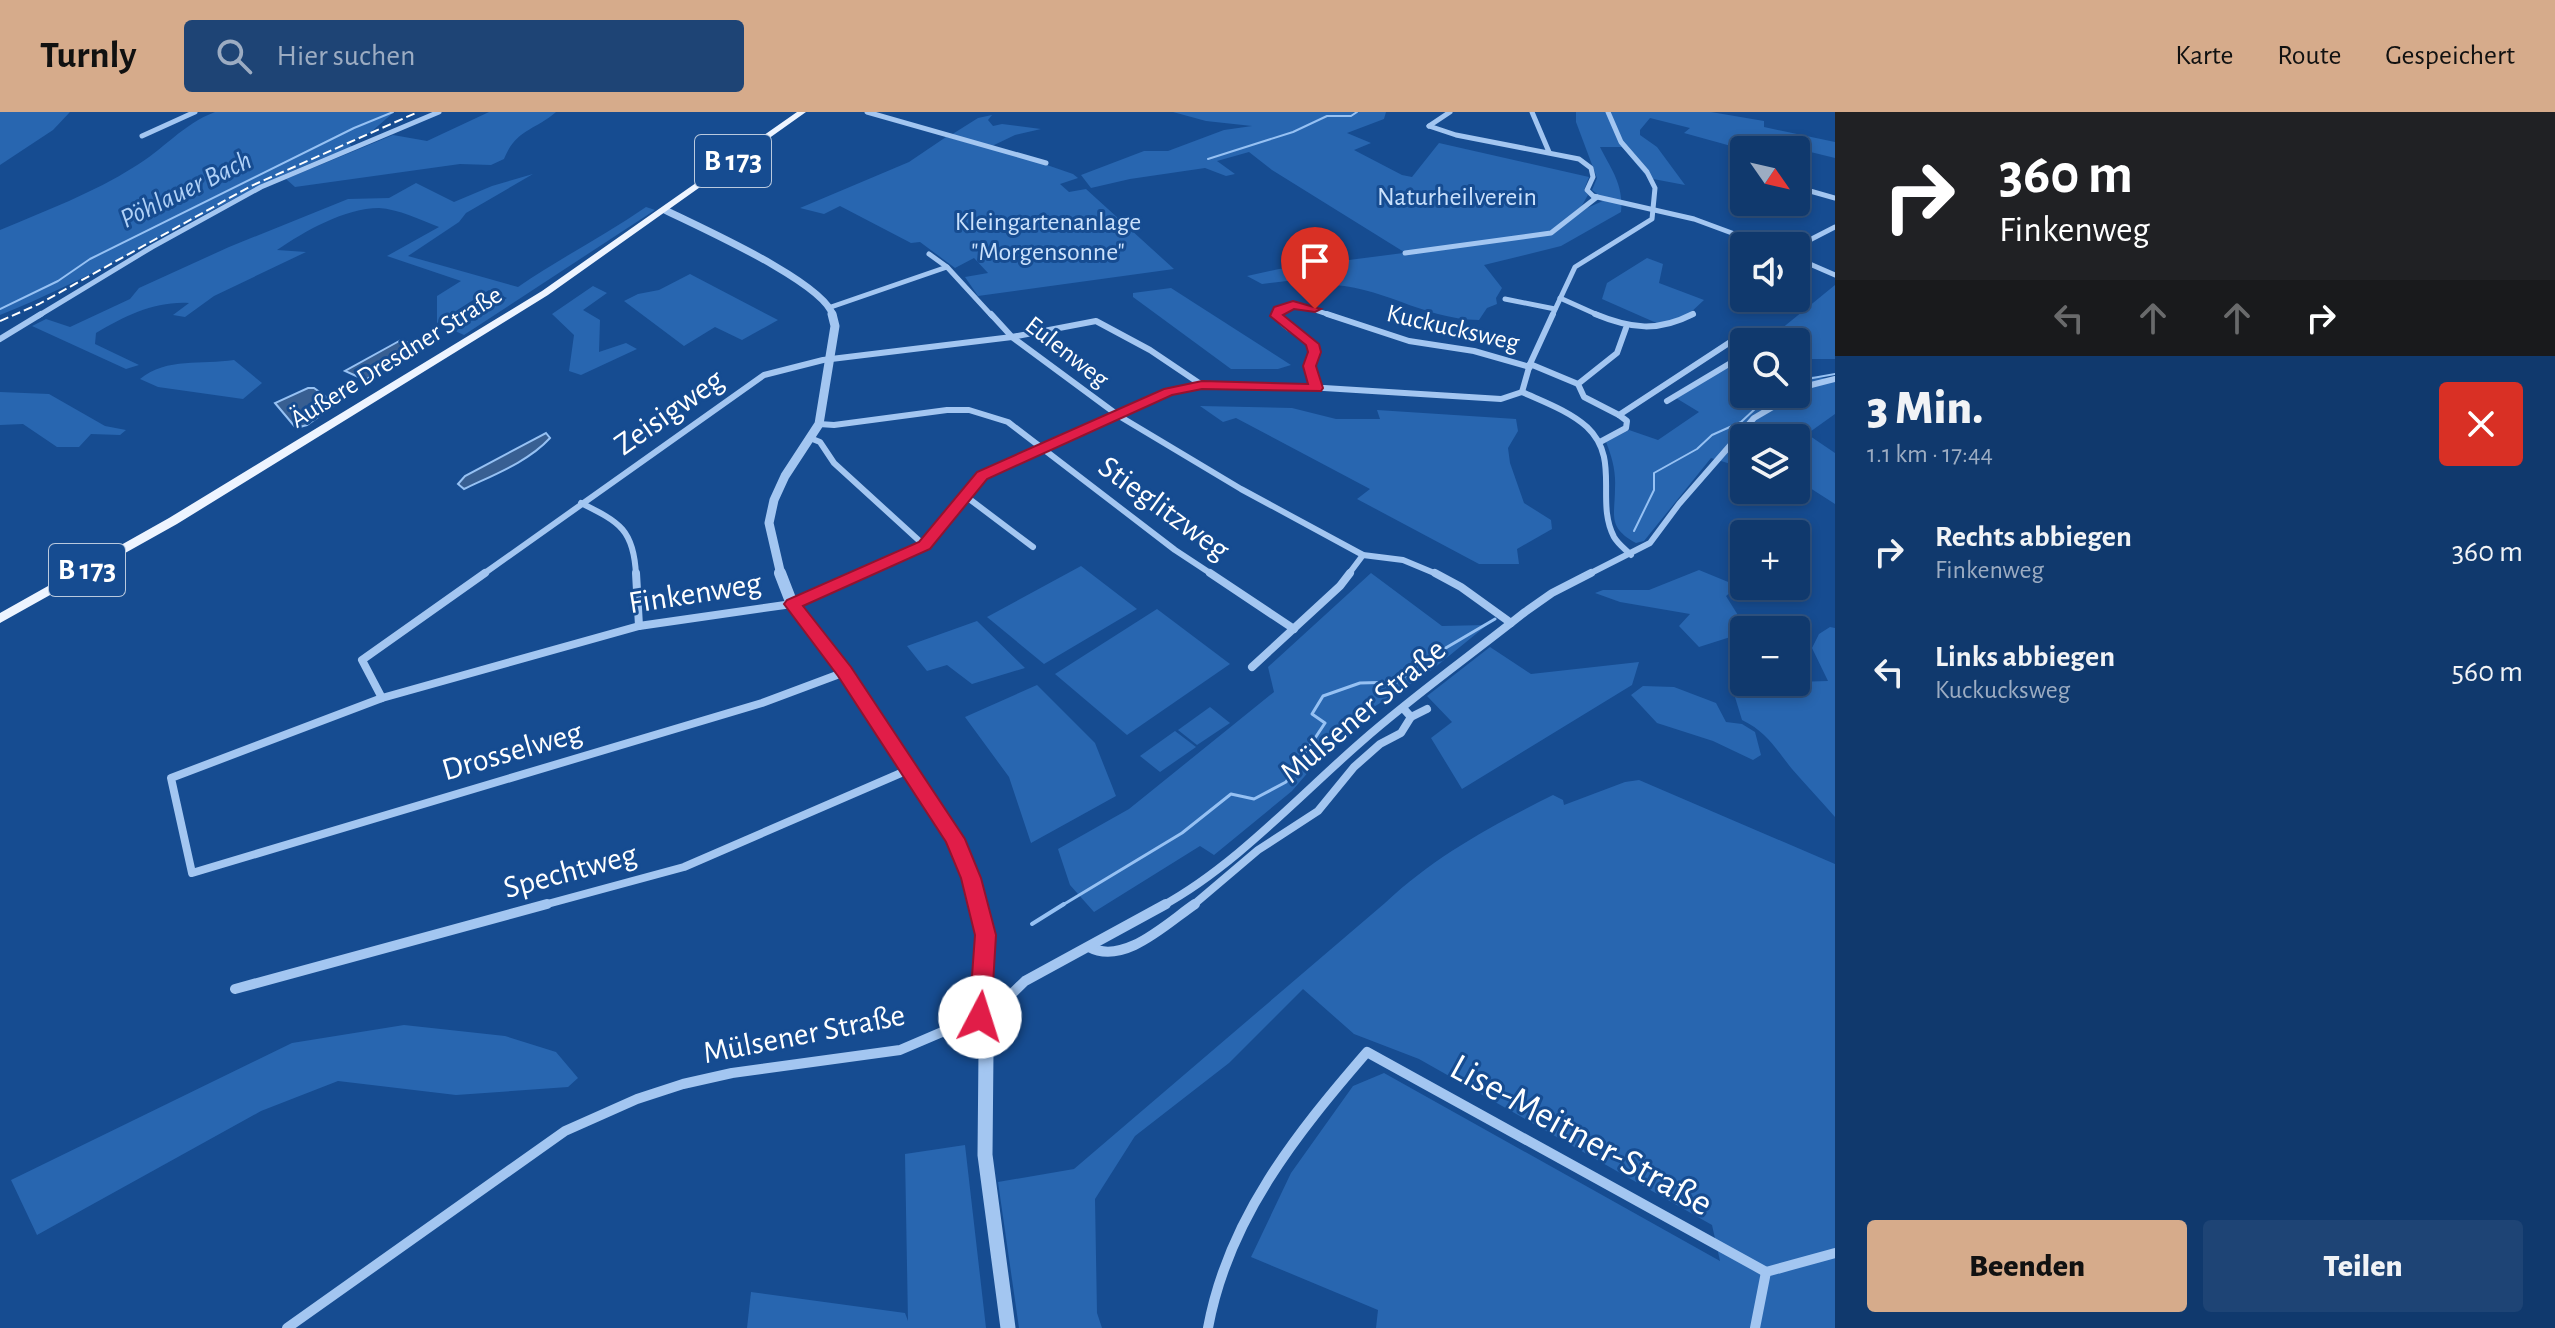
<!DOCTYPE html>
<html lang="de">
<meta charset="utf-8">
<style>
:root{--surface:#10396d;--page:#1e4475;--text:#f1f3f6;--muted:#9cacc2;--line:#305380;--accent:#d6ab8b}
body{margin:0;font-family:"Alegreya Sans",sans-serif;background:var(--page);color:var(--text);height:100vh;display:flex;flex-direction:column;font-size:30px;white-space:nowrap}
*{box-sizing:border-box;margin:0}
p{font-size:26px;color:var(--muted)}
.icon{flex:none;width:44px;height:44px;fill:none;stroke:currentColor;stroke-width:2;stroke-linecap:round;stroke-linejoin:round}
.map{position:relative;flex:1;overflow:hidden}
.sheet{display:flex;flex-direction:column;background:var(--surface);width:720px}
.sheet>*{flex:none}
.top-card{background:#202124;color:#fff;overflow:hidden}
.needle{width:52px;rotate:124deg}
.tools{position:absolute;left:1730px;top:24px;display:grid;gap:16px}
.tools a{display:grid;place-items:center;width:80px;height:80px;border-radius:8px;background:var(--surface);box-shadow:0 4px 12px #0003,0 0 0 2px var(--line);font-size:40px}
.pin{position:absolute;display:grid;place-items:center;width:68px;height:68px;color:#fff;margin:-82px -34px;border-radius:50% 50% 50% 0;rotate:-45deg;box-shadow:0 0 8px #0007}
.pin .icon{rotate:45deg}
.me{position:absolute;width:88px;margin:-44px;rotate:5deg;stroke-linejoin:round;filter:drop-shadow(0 0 6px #0008)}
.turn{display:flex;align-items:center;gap:28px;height:168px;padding:0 32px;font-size:36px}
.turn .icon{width:104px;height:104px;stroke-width:2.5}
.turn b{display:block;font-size:56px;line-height:68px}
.lanes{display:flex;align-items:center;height:76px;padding:0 32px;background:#0003;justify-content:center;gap:40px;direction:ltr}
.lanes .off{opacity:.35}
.round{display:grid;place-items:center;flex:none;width:84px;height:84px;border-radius:8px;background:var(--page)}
.summary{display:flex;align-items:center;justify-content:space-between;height:136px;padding:0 32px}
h1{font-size:48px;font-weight:800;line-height:60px}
.button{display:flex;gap:16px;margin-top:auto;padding:16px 32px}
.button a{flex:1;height:92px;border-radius:8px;background:var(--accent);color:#111;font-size:32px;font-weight:800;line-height:92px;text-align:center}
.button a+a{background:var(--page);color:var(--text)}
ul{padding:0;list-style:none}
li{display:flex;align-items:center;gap:24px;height:120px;padding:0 32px}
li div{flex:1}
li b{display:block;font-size:30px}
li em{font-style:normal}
header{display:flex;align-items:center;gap:48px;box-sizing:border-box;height:112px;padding:0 40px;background:var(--accent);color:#111}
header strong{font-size:38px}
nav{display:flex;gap:44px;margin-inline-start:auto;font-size:28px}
.search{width:560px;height:72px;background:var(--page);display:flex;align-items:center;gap:20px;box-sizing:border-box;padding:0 28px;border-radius:8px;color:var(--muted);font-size:30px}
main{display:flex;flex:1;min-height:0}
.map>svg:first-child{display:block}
</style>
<header>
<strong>Turnly</strong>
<div class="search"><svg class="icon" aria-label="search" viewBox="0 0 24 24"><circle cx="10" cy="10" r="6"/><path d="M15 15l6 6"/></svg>Hier suchen</div>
<nav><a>Karte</a><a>Route</a><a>Gespeichert</a></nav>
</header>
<main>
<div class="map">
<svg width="1835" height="1216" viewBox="0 0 1835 1216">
<rect width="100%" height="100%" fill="#164c91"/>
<g fill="#2866b0">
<polygon points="0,0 70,0 53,18 0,53"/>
<path d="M215,0H394L371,20L349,31L352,35C229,79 121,155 0,203V118C45,99 93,81 134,55C163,38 183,12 215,0Z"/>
<path d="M489,0H556C534,19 516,17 504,47L491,53L460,52L295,75L286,67L393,23L427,29Z"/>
<polygon points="1173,0 1386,0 1384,7 1347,21 1371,31 1354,38 1402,63 1412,65 1439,31 1589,65 1584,78 1588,83 1581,95 1550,120 1404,140 1272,58 1249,40 1217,49 1235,62 1226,64 1205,56 1130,67 1091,76 1081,63 1144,39 1168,39 1224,18 1252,14 1206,9"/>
<path d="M1576,0H1711L1764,9V15L1835,30V46L1757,27L1742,37L1684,21L1690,16L1650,6L1640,18V23L1657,35L1685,73L1648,66L1622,35H1600C1611,57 1624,73 1621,100L1561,134L1484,153L1502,176L1496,186L1497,192L1487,196L1479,208C1416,207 1377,168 1312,173L1304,167L1262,172L1247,164L1279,157L1551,122L1587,96L1605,88L1592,78L1597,66L1576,10Z"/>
<polygon points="992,3 988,8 993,14 1002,12 1041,17 1015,23 992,34 951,23 978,6"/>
<polygon points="946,25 1021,44 1073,62 1078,66 1060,72 1069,80 1086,77 1174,157 978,184 965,165 988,161 974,146 955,156 920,130 911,131 840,94 824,102 800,96 909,50"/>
<path d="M533,62L466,101L459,110L408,144L518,175C560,146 604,124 646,95L655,98L464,223L455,219L507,186L489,178L437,211V184L461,169L387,144L439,115C421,108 398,97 379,96C345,96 305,119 277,138L306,140L214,184L185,205L173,203L189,191C155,189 125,204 96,221L95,232L139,253L126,257L32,214L46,207L70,215L130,187L139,176L229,135L348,87L389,86L416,71L454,90L492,74Z"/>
<polygon points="1647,146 1663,152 1659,171 1704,188 1689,202 1661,213 1602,187 1607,171"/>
<polygon points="690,162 778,208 742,228 715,215 684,234 624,189 638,182 659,178"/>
<polygon points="1835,173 1835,247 1796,247 1796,230 1765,230"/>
<polygon points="593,174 607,181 583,198 600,208 599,240 626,231 637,237 581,263 569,259 574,223 552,202"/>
<polygon points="1171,176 1291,253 1278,257 1231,257 1133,185 1133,181"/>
<path d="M1744,245V282H1796V252L1811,264L1835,268V302L1807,322L1835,341V392L1796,367V326H1744V356L1711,346L1644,429L1636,431C1607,415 1615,404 1615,376C1616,359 1612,345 1606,330L1629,318L1658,328L1699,300L1676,286Z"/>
<path d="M234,248L262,271L243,287L158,275L140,267C167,245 202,253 234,248Z"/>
<polygon points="0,280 49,282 105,314 126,318 120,323 91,322 79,335 57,335 23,312 0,313"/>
<polygon points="1200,294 1292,296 1336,307 1380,307 1377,298 1516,307 1518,319 1508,336 1510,351 1524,391 1551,408 1552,417 1517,437 1519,452 1479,452 1357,387 1370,377 1236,306 1223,310"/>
<polygon points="1081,454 1137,497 1044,552 987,505"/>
<polygon points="1699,458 1738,474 1726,484 1741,508 1743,521 1699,535 1679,514 1690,502 1620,490 1595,481 1603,478 1649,478"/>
<polygon points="1371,461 1442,514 1487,513 1428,561 1353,608 1292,679 1214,743 1200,734 1094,800 1070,773 1058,737 1129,697 1274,580 1268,555"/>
<polygon points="1157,497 1230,552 1127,623 1055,562"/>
<polygon points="977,509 1025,556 972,572 947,553 927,559 907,534"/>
<path d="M1830,515L1835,516V705C1821,689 1806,673 1792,657C1775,636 1767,620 1742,608L1731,572L1828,569L1812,536L1819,522Z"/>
<polygon points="1490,535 1531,562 1639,550 1632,573 1462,677 1431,626 1452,610 1427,584"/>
<polygon points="1037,573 1095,631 1116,684 1031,731 1009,665 965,605"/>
<polygon points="1643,574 1674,575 1716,591 1726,610 1742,612 1755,620 1761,643 1753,648 1713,629 1657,611 1631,583"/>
<polygon points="1210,595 1230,611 1197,633 1178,618"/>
<polygon points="1175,619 1196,635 1160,660 1140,644"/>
<path d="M1639,668L1835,752V1216H1376L1378,1198L1251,1145L1291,1061L1353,974L1384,961L1720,1149L1712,1113L1419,947L1354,922L1303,877L1229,951L1135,1024L1095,1087L1097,1201L1102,1216H1019L998,1070L1074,1057L1385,791C1435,744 1491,714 1553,683L1563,688L1564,693L1625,670Z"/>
<polygon points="404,913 505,924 556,940 578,966 568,975 456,983 338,969 261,999 37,1123 11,1068 292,931"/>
<polygon points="965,1033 986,1216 747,1216 751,1180 905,1201 908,1209 905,1042"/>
</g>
<g fill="#385f92" stroke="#96c1f3" stroke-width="2">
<polygon points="401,228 419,236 365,268 345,259"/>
<polygon points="308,276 314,276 336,292 307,313 296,316 275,291"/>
<path d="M546,321L550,326C528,350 493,363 464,377L458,372L465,364Z"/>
</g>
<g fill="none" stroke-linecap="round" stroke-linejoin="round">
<g stroke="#96c1f3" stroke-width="2">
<polyline points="1208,47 1293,20 1327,4 1351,4 1357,0"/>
<polyline points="0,197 58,169 90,147 354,16 393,0"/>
<polyline points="1796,269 1835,262"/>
<polyline points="1634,419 1654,378 1654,361 1697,337 1712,323 1741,310 1771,282"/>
</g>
<polyline stroke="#96c1f3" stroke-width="3" points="1061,794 1182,721 1231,682 1254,687 1286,670 1325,611 1312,602 1323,584 1360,571 1397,570 1427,547 1495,507"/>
<polyline stroke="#96c1f3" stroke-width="4" points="1032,812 1064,792"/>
<g stroke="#a3c6f1" stroke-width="5">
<polyline points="867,0 1046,51"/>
<polyline points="1532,0 1549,40"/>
<polyline points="1429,14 1456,23 1579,47 1591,56 1593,65 1587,78 1593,84 1694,107 1767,134"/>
<polyline points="1429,14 1450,0"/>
<polyline points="142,24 195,0"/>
<polyline points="1796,75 1835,86"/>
<polyline points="1796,135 1835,115"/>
<polyline points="1405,141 1551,121 1597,85"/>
<polyline points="929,142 947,155 992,204"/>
<polyline points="1796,146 1835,163"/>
<polyline points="1560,186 1600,204"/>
<polyline points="1505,187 1555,197"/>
<polyline points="831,195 947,155"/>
<polyline points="38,204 152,135 261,75 439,0"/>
<polyline points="1276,204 1278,198 1293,193 1303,194 1333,204"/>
<polyline points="1552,204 1575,155 1652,107 1655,76 1647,60 1621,30 1608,0"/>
<polyline points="1689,204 1693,202"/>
</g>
<g stroke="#a3c6f1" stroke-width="6">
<polyline points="991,202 1012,225 1119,304 1241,377 1363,443 1403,448 1439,463"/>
<path d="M1277,202C1282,219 1308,222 1315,240L1310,254L1317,276"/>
<polyline points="1327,202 1409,229 1474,239 1530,255"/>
<path d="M1553,202L1530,252L1522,280C1544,290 1569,299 1587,315C1621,347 1595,389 1614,425C1618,432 1625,437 1631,443"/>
<path d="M1595,202C1631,217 1658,220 1693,202"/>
<polyline points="0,227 41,202"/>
<polyline points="1530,252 1578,272"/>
<polyline points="1796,282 1811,273 1835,267"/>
<polyline points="1667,289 1744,243"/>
<polyline points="1619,303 1584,285 1578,272 1617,241 1626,216"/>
<polyline points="819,312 834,313 947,298 969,298 1008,310 1175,438 1213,463"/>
<polyline points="810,326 820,330 834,351 925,434"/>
<polyline points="1600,330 1626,316 1627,309 1619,303 1738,225 1756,230"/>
<polyline points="964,383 1033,435"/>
<path d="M581,391C619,410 634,417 636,463"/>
<polyline points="482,463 764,263 823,248 1012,225 1096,209 1150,238 1202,273"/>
<polyline points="861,463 925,434 982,364 1168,280 1202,273 1324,276 1501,287 1522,280"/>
<polyline points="1348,463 1363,443"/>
<polyline points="1587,463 1650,431 1679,392 1754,306 1795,282"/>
</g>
<g stroke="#a3c6f1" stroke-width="8">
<polyline points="636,461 639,514"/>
<polyline points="1210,461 1294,517"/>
<polyline points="1435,461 1461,475 1511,511"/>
<polyline points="1252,555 1340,474 1350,461"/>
<polyline points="845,560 762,591 192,761 171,666 382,586 639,514 792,492 866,461"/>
<polyline points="382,586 362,548 485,461"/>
<polyline points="1411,605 1427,597"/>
<polyline points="540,794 684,755 908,658"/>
<path d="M1162,794C1234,755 1299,684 1361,630C1413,584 1471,543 1525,500L1552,481L1591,461"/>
<polyline points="1192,794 1258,738 1318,699 1354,655 1380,632 1401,621 1411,605 1403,596"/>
</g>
<g stroke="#a3c6f1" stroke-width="10">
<path d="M1089,835C1124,854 1167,811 1195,792"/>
<polyline points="235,877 547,792"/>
<polyline points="287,1216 565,1019 637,987 683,972 732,961 900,938 996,897 1025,869 1166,792"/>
<path d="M1208,1216C1228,1107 1296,1022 1367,940L1766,1160"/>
<polyline points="1755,1216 1766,1160 1835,1141"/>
</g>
<path stroke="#a3c6f1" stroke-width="7" d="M665,98C699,115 826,171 833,204"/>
<polyline stroke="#a3c6f1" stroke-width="9" points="781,463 769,411 774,388 785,364 819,312 835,214 832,202"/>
<polyline stroke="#a3c6f1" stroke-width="12" points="780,461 792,492 845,560 955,727 978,794"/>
<polyline stroke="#a3c6f1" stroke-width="15" points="978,792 986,823 980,905 986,940 985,1043 1008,1216"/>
<polygon fill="#edf4ff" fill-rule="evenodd" points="797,0 806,0 548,183 177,412 0,511 0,501 169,406 542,179"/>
<polyline stroke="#fff" stroke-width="2" stroke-dasharray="9 4" stroke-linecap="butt" points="0,209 39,192 251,74 418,0"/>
</g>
<polygon fill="#e11d48" stroke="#92132f" stroke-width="2" points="1293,189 1321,197 1315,200 1294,197 1283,203 1319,232 1321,240 1316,254 1323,276 1321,279 1202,277 1172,283 987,367 930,437 803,494 851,555 965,727 981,766 996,823 991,905 988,912 980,915 972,912 969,905 975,823 961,766 946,730 838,564 784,492 787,488 919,430 977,360 1164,277 1202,269 1308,272 1303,254 1308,240 1306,233 1270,204 1274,195"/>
<g text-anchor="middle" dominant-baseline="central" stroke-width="6" stroke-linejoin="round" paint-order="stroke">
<g font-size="26" fill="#cae1fc" stroke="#164c91">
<text x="1457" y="85">Naturheilverein</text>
<text x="1048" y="110">Kleingartenanlage<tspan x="1048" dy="30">"Morgensonne"</tspan></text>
</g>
<g font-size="26" fill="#fff" stroke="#164c91">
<text transform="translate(1453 216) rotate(13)">Kuckucksweg</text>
<text transform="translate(1067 240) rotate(38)">Eulenweg</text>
<text transform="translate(396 245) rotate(-32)">Äußere Dresdner Straße</text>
</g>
<g font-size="28" font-style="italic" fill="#b0d1f7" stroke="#164c91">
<text transform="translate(186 78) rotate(-26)">Pöhlauer Bach</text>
</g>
<g fill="#164c91" stroke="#b9c9de" stroke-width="2">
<rect x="695" y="23" width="76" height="52" rx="6"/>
<rect x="49" y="432" width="76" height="52" rx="6"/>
</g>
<g font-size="30" font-weight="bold" fill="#fff">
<text x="733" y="49">B 173</text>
<text x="87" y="458">B 173</text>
</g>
<g font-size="32" fill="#fff" stroke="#164c91">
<text transform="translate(669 300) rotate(-35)">Zeisigweg</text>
<text transform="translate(1164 396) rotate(36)">Stieglitzweg</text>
<text transform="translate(695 481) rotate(-9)">Finkenweg</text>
<text transform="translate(1363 599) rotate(-40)">Mülsener Straße</text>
<text transform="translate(512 639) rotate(-16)">Drosselweg</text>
<text transform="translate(570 759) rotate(-15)">Spechtweg</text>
<text transform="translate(804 922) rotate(-11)">Mülsener Straße</text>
</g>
<g font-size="38" fill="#fff" stroke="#164c91">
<text transform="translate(1581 1024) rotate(29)">Lise-Meitner-Straße</text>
</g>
</g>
</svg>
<div class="tools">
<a><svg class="needle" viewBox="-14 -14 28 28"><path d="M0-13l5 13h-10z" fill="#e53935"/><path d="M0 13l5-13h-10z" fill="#9cacc2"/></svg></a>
<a><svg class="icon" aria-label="sound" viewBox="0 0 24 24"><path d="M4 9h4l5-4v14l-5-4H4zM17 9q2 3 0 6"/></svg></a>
<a><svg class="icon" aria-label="search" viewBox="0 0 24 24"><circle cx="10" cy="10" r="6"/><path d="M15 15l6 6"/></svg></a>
<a><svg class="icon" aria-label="layers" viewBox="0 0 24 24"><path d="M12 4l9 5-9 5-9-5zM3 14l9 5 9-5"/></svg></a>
<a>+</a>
<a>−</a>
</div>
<div class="pin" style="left:1315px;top:197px;background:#d93025"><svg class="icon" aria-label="arrive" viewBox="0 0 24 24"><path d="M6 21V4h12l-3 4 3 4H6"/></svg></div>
<svg class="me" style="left:980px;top:905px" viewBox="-20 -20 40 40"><circle r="19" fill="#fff"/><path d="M0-13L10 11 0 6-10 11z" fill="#e11d48"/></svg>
</div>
<section class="sheet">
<div class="top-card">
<div class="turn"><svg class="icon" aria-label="right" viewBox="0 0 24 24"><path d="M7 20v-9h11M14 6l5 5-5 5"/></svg><div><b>360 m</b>Finkenweg</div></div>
<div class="lanes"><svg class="icon off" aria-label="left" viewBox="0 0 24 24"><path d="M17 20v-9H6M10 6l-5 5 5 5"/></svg><svg class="icon off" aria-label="ahead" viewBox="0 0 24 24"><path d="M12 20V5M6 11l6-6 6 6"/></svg><svg class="icon off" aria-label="ahead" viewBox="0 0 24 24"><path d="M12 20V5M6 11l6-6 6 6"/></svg><svg class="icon" aria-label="right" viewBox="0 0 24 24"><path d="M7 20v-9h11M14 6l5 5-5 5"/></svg></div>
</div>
<div class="summary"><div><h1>3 Min.</h1><p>1.1 km · 17:44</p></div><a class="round" style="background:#d93025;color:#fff"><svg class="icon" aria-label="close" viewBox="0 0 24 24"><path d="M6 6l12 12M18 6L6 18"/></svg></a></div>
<ul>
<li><svg class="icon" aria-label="right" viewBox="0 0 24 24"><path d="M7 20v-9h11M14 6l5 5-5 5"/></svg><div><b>Rechts abbiegen</b><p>Finkenweg</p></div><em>360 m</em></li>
<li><svg class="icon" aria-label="left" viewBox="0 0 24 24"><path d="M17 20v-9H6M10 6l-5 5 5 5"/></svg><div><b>Links abbiegen</b><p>Kuckucksweg</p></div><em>560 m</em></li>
</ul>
<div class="button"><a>Beenden</a><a>Teilen</a></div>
</section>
</main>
